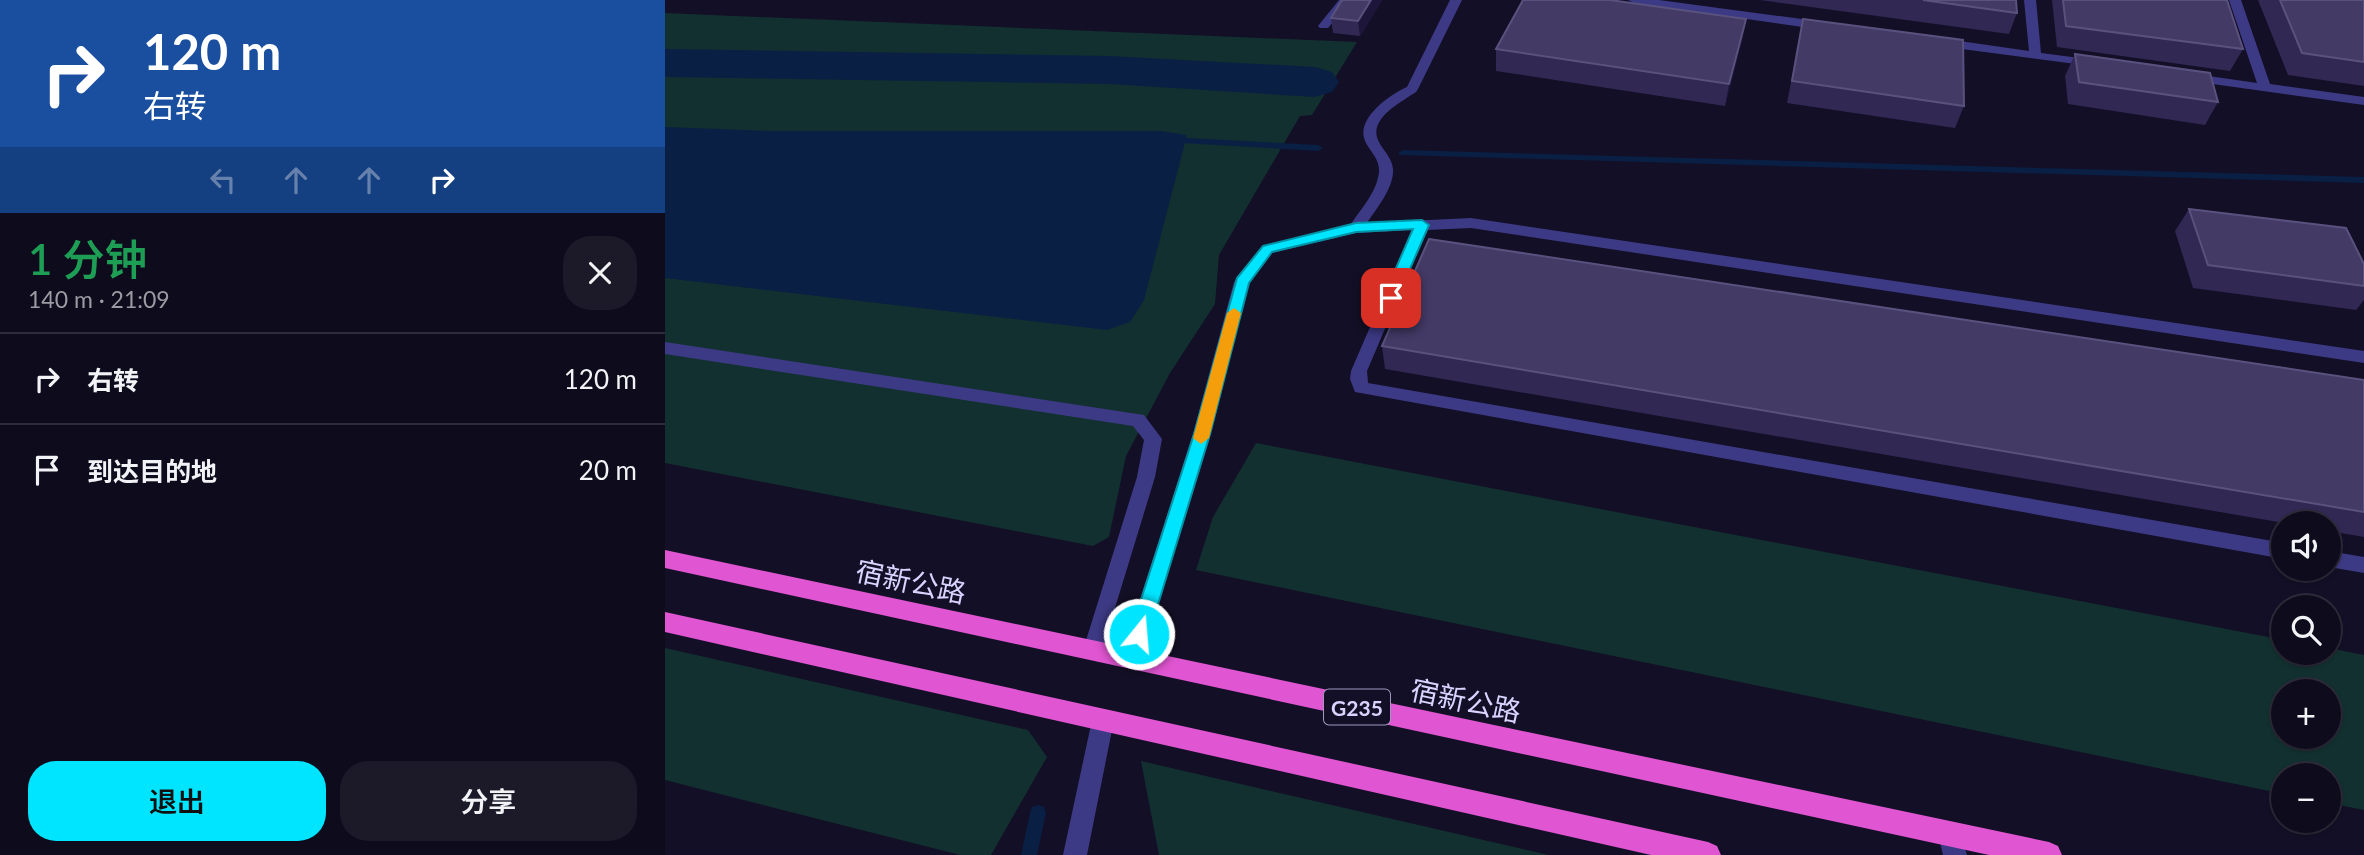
<!DOCTYPE html>
<html lang="zh">
<meta charset="utf-8">
<style>
:root{--surface:#0e0b1c;--page:#1c1929;--text:#f1f3f6;--muted:#9b9ba3;--line:#2e2b3b;--accent:#00e5ff}
body{margin:0;font-family:Lato,"Noto Sans SC",sans-serif;background:var(--page);color:var(--text);height:100vh;display:flex;flex-direction:column;font-size:26px;white-space:nowrap}
*{box-sizing:border-box;margin:0}
p{font-size:23px;color:var(--muted)}
.icon{flex:none;width:38px;height:38px;fill:none;stroke:currentColor;stroke-width:2;stroke-linecap:round;stroke-linejoin:round}
.map{position:relative;flex:1;overflow:hidden}
.sheet{display:flex;flex-direction:column;background:var(--surface);width:665px}
.sheet>*{flex:none}
.guide{background:#1a4fa0;color:#fff;overflow:hidden}
.fabs{position:absolute;left:1606px;top:511px;display:grid;gap:14px}
.fabs a{display:grid;place-items:center;width:70px;height:70px;border-radius:50%;background:var(--surface);box-shadow:0 2px 5px #0004,0 0 0 2px var(--line);font-size:35px}
.pin{position:absolute;display:grid;place-items:center;width:60px;height:60px;color:#fff;margin:-30px;border-radius:14px;box-shadow:0 4px 10px #0006}
.me{position:absolute;width:77px;margin:-38px;rotate:17deg;stroke-linejoin:round;filter:drop-shadow(0 0 5px #0008)}
.turn{display:flex;align-items:center;gap:24px;height:147px;padding:0 28px;font-size:32px}
.turn .icon{width:91px;height:91px;stroke-width:2.5}
.turn b{display:block;font-size:49px;line-height:60px}
.lanes{display:flex;align-items:center;height:66px;padding:0 28px;background:#0003;justify-content:center;gap:35px;direction:ltr}
.lanes .off{opacity:.35}
.round{display:grid;place-items:center;flex:none;width:74px;height:74px;border-radius:28px;background:var(--page)}
.headline{display:flex;align-items:center;justify-content:space-between;height:119px;padding:0 28px}
h1{font-size:42px;font-weight:600;line-height:52px;color:#1e9e55}
.action{display:flex;gap:14px;margin-top:auto;padding:14px 28px}
.action a{flex:1;height:80px;border-radius:28px;background:var(--accent);color:#111;font-size:28px;font-weight:600;line-height:80px;text-align:center}
.action a+a{background:var(--page);color:var(--text)}
ul{padding:0;list-style:none}
li{display:flex;align-items:center;gap:21px;height:91px;padding:0 28px;border-top:2px solid var(--line)}
li div{flex:1}
li b{display:block;font-size:26px}
li em{font-style:normal}
main{display:flex;flex:1;min-height:0}
.map>svg:first-child{display:block}
</style>
<main>
<section class="sheet">
<div class="guide">
<div class="turn"><svg class="icon" aria-label="right" viewBox="0 0 24 24"><path d="M7 20v-9h11M14 6l5 5-5 5"/></svg><div><b>120 m</b>右转</div></div>
<div class="lanes"><svg class="icon off" aria-label="left" viewBox="0 0 24 24"><path d="M17 20v-9H6M10 6l-5 5 5 5"/></svg><svg class="icon off" aria-label="ahead" viewBox="0 0 24 24"><path d="M12 20V5M6 11l6-6 6 6"/></svg><svg class="icon off" aria-label="ahead" viewBox="0 0 24 24"><path d="M12 20V5M6 11l6-6 6 6"/></svg><svg class="icon" aria-label="right" viewBox="0 0 24 24"><path d="M7 20v-9h11M14 6l5 5-5 5"/></svg></div>
</div>
<div class="headline"><div><h1>1 分钟</h1><p>140 m · 21:09</p></div><a class="round"><svg class="icon" aria-label="close" viewBox="0 0 24 24"><path d="M6 6l12 12M18 6L6 18"/></svg></a></div>
<ul>
<li><svg class="icon" aria-label="right" viewBox="0 0 24 24"><path d="M7 20v-9h11M14 6l5 5-5 5"/></svg><div><b>右转</b></div><em>120 m</em></li>
<li><svg class="icon" aria-label="arrive" viewBox="0 0 24 24"><path d="M6 21V4h12l-3 4 3 4H6"/></svg><div><b>到达目的地</b></div><em>20 m</em></li>
</ul>
<div class="action"><a>退出</a><a>分享</a></div>
</section>
<div class="map">
<svg width="1699" height="855" viewBox="0 0 1699 855">
<rect width="100%" height="100%" fill="#130f26"/>
<g fill="#12302f" fill-rule="evenodd">
<polygon points="0,13 692,42 647,115 635,116 554,255 550,304 505,373 461,456 444,537 428,546 0,463"/>
<path d="M591,443L1619,640V653H1664V648L1699,655V810L1664,803V775H1619V794L531,570L548,517ZM1619,691H1664V737H1619Z"/>
<polygon points="0,648 363,730 382,757 326,855 295,855 0,780"/>
<polygon points="476,761 884,855 494,855"/>
</g>
<polygon fill="#0a1f44" points="0,127 105,131 496,131 522,135 479,300 465,322 442,330 0,278"/>
<g fill="none" stroke-linecap="round" stroke-linejoin="round">
<g fill="#0a1f44" fill-rule="evenodd">
<polygon points="503,137 653,145 658,148 653,151 500,142 498,140"/>
<polygon points="738,150 1699,177 1699,183 735,155 733,153"/>
<polygon points="373,805 379,807 381,813 372,855 356,855 365,813 367,807"/>
</g>
<polygon fill="#0a1f44" fill-rule="evenodd" points="0,49 444,56 650,67 667,72 674,82 667,92 650,97 444,84 0,77"/>
<g fill="#3d3a85" fill-rule="evenodd">
<polygon points="674,0 686,0 663,28 655,28 653,26"/>
<polygon points="963,0 994,0 1159,22 1165,26 1159,30 969,3"/>
<polygon points="1359,0 1371,0 1376,53 1430,60 1436,64 1434,67 1274,46 1268,42 1274,38 1364,51"/>
<polygon points="1564,0 1576,0 1605,84 1699,97 1699,105 1519,80 1519,74 1523,73 1592,83"/>
<path d="M747,85L751,86V92C735,103 700,120 715,144C720,152 727,159 728,169C729,188 712,208 702,223L806,218L1699,351V363L806,228L762,230L702,371L703,383L1619,543V559L690,392L685,379L686,371L747,230L691,233L607,253L584,283L546,434L476,659L473,666L466,669L459,666L456,659L528,434L569,282L597,246L686,224C696,209 712,192 714,172C715,157 703,151 699,138C693,116 729,91 747,85Z"/>
<polygon points="0,342 479,415 497,439 490,477 435,657 428,659 421,657 418,650 472,477 479,440 468,426 0,354"/>
<polygon points="1664,551 1699,557 1699,573 1664,567"/>
</g>
<g fill="#3d3a85" fill-rule="evenodd">
<polygon points="785,0 797,0 753,89 751,92 743,92 741,89"/>
<polygon points="438,710 446,713 449,720 422,855 398,855 427,720 430,713"/>
<polygon points="1285,822 1293,826 1302,855 1278,855 1273,834 1277,826"/>
</g>
<g fill="#e055d1" fill-rule="evenodd">
<polygon points="0,550 1384,842 1393,846 1397,855 1324,855 0,568"/>
<polygon points="0,612 1043,842 1052,846 1056,855 986,855 0,632"/>
</g>
</g>
<g fill="#312854">
<polygon points="717,0 695,36 668,33 666,18"/>
<polygon points="1095,0 1351,0 1352,13 1344,34"/>
<polygon points="1387,0 1562,0 1578,49 1565,71 1392,47"/>
<polygon points="1593,0 1699,0 1699,86 1623,75"/>
<polygon points="1081,19 1077,40 1060,106 831,71 831,49"/>
<polygon points="1138,19 1299,106 1290,128 1122,103"/>
<polygon points="1410,54 1553,102 1540,125 1403,104 1400,76"/>
<polygon points="1524,209 1699,264 1699,300 1691,310 1528,288 1510,231"/>
<polygon points="717,346 1699,380 1699,537 1664,531 1664,523 1619,523 720,369"/>
</g>
<g fill="#1d163a">
<polygon points="706,0 717,0 695,36 693,21"/>
<polygon points="1081,19 1077,40 1060,106 1064,84"/>
</g>
<g fill="#433a66" stroke="#5a527e" stroke-width="2">
<polygon points="677,0 706,0 693,21 666,18"/>
<polygon points="858,0 945,0 1081,19 1064,84 831,49"/>
<polygon points="1258,0 1351,0 1352,13"/>
<polygon points="1398,0 1562,0 1578,49 1401,26"/>
<polygon points="1615,0 1699,0 1699,62 1637,53"/>
<polygon points="1138,19 1298,40 1299,106 1127,81"/>
<polygon points="1410,54 1545,73 1553,102 1414,82"/>
<polygon points="1524,209 1681,228 1699,264 1699,286 1543,265"/>
<polygon points="764,239 1699,380 1699,512 717,346"/>
</g>
<polygon fill="#00e5ff" stroke="#0095a6" stroke-width="2" points="757,220 764,225 731,301 726,303 718,298 748,229 691,232 607,252 584,283 545,434 484,634 481,640 474,642 468,640 465,634 529,434 572,278 598,246 691,223"/>
<polygon fill="#f59e0b" points="569,308 576,313 544,438 536,444 528,438 562,313"/>
<g text-anchor="middle" dominant-baseline="central" stroke-width="7" stroke-linejoin="round" paint-order="stroke">
<rect fill="#130f26" stroke="#9e99be" stroke-width="2" x="659" y="689.5" width="66" height="35" rx="5"/>
<g font-size="21" font-weight="bold" fill="#d9d4ff">
<text x="692" y="707">G235</text>
</g>
<g font-size="28" fill="#d9d4ff" stroke="#130f26">
<text transform="translate(246 581) rotate(12)">宿新公路</text>
<text transform="translate(801 700) rotate(12)">宿新公路</text>
</g>
</g>
</svg>
<div class="fabs">
<a><svg class="icon" aria-label="sound" viewBox="0 0 24 24"><path d="M4 9h4l5-4v14l-5-4H4zM17 9q2 3 0 6"/></svg></a>
<a><svg class="icon" aria-label="search" viewBox="0 0 24 24"><circle cx="10" cy="10" r="6"/><path d="M15 15l6 6"/></svg></a>
<a>+</a>
<a>−</a>
</div>
<div class="pin" style="left:726px;top:298px;background:#d93025"><svg class="icon" aria-label="arrive" viewBox="0 0 24 24"><path d="M6 21V4h12l-3 4 3 4H6"/></svg></div>
<svg class="me" style="left:474px;top:634px" viewBox="-20 -20 40 40"><circle r="17" fill="#00e5ff" stroke="#fff" stroke-width="3"/><path d="M0-11L8 9 0 5-8 9z" fill="#fff"/></svg>
</div>
</main>
